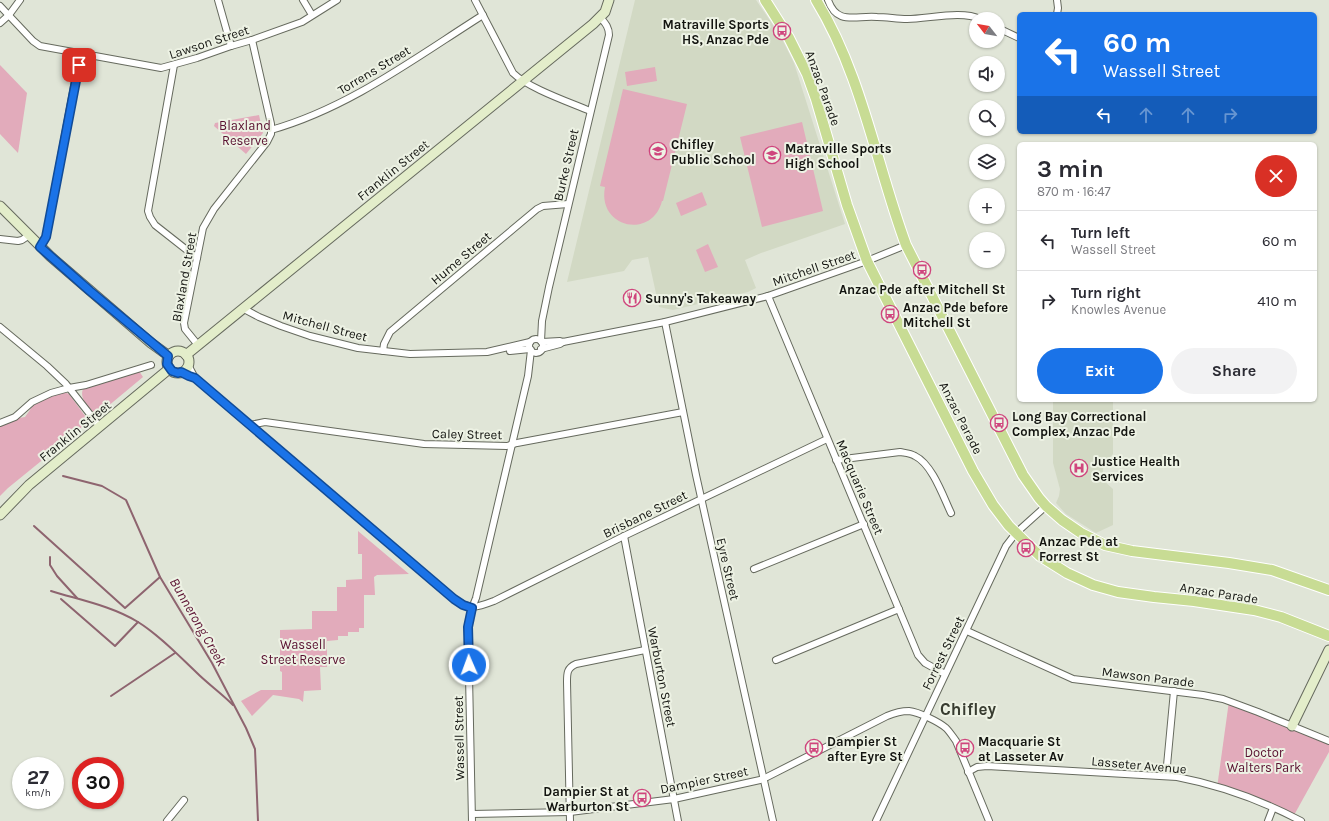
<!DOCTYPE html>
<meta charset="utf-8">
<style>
:root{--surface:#fff;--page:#f2f2f3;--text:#2b2b33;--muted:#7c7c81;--line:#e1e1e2;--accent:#1a73e8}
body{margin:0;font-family:Karla,sans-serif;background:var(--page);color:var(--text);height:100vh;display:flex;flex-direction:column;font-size:15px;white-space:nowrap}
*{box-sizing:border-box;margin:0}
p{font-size:13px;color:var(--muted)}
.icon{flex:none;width:22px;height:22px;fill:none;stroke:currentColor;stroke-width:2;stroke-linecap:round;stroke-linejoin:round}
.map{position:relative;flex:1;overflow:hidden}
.panel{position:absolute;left:1017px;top:142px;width:300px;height:260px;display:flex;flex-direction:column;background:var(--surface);border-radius:6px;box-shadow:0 1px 3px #0004}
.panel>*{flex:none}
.banner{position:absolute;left:1017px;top:12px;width:300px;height:122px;border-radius:6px;box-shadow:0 1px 3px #0004;background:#1a73e8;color:#fff;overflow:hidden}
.needle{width:26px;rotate:301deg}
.buttons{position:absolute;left:969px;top:12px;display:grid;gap:8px}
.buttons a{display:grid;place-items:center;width:36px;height:36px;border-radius:50%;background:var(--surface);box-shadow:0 1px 3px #0004;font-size:20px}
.speed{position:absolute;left:12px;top:757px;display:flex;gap:8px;font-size:20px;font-weight:700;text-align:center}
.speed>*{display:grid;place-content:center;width:52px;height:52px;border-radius:50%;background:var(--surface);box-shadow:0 1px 3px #0004;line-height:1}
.speed small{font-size:10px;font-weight:400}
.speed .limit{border:6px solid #d22;background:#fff;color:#111}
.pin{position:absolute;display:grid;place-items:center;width:34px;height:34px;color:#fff;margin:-17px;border-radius:8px;box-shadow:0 2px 6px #0006}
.me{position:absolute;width:44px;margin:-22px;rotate:358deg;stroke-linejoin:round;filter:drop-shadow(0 0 3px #0008)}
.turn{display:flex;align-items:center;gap:14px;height:84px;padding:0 20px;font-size:18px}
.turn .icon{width:52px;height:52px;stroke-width:2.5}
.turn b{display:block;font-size:28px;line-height:34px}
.lanes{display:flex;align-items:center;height:38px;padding:0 20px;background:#0003;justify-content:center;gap:20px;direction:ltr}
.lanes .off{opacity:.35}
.round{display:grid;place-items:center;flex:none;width:42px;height:42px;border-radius:21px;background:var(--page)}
.summary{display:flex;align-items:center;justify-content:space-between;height:68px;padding:0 20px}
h1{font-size:24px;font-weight:700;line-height:30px}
.action{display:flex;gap:8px;margin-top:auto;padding:8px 20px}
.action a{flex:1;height:46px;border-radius:24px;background:var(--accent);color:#fff;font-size:16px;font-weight:700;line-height:46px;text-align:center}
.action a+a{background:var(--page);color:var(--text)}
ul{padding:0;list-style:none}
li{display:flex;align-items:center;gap:12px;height:60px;padding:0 20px;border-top:1px solid var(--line)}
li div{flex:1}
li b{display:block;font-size:15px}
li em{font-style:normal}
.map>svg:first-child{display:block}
</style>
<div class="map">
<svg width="1329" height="821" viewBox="0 0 1329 821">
<rect width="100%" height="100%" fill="#e0e5d7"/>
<g fill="#d2d9c4">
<polygon points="635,0 756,0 767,16 782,39 794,63 845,224 761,253 745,260 756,288 748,292 673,310 659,307 648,257 632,260 624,271 567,282"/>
<polygon points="1053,400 1113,400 1113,454 1106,462 1103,462 1103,480 1113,489 1113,525 1096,533 1066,514 1056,503 1059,496 1060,489 1053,463"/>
</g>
<g fill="#e2abbb">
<polygon points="0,65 27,93 18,153 0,134"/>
<polygon points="655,67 657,81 627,86 625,72"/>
<path d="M623,89L687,104L663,201H662C652,240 597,228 605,187L600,186Z"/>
<polygon points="259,115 263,133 246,154 214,126 215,123"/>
<polygon points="802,122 823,211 762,227 740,137"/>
<polygon points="702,192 707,205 681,216 676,203"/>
<polygon points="708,244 718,267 705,272 696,250"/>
<path d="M139,371L143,377L107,407L95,415C89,407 79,399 83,389Z"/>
<polygon points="64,392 69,394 88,420 78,431 8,488 0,496 0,426 19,418 25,417 32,407 37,402"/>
<polygon points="358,531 409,574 377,575 374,577 375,595 364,595 364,628 359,628 359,632 348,632 348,636 338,636 338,640 327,641 327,667 320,667 321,690 304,691 303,702 299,699 273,695 252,716 241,701 261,690 282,690 282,672 280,671 280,630 312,629 312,611 337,611 337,587 346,587 346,580 362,579 362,554 358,554"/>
<polygon points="1229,701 1329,741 1329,752 1293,817 1217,788"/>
</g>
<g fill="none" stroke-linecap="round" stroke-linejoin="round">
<g stroke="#8e646f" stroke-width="2">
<polyline points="63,476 102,486 126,500 160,577 212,663 246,728 255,749 258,821"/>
<polyline points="34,526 125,608 160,577"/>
<polyline points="50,557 50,565 57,576 77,598"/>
<path d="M51,591C80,600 112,606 138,622C159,635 178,655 196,672C208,684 221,693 233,705"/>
<polyline points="61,599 115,646 138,622"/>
<polyline points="111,696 175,653"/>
</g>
<defs>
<g id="street">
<polyline points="218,0 231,46"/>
<polyline points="303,0 312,15"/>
<path d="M475,0L513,73C528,88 569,102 590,111"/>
<path d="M828,0C837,26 856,15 877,17C887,17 897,19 907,19C928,19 962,10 980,19"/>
<polyline points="0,6 33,41 40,46 161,68 197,58 231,46 252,40 302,22 337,0"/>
<polyline points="1057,14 1058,8 1057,0"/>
<polyline points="0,23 9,15 20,0"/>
<polyline points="998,28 1019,38"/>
<polyline points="174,65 148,211 150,217 155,225 197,258"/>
<path d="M271,130C349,108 415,58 483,15"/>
<polyline points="0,239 18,241 22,240 28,236"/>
<polyline points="41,247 46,237 80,54"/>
<polyline points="768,296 918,655 925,663 945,674"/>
<polyline points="244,309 259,317 281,326 310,336 358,348 410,354 487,352 530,342"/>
<polyline points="665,322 696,475 773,821"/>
<polyline points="0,327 47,366 66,384 100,427"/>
<circle cx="536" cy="346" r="7"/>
<path d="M541,341L542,321L549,287L609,35C609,27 605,23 600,17"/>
<polyline points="542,342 560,341 563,342 665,322 768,296 867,261 906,245"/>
<polyline points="198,345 185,329 184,323 203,228 214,209 267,142 271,134 271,124 252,40"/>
<polyline points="541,349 560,344 563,342"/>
<polyline points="383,351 384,344 390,332 537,209 543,206 568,204"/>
<polyline points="510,351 530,349"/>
<path d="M188,365L195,378L454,599C471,610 476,608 494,601L624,536L827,439"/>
<polyline points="181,372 195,378"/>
<polyline points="0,423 15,417 32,402 51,393 69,388 86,385 151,365"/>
<polyline points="250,425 265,422 424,444 507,446 517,443 683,412"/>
<path d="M836,460L900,452C905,453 910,453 915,456C932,464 943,496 951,513"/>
<polyline points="624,536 678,821"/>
<polyline points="754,569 864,524"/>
<polyline points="967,631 1073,679 1203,695 1223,699 1258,712 1329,741"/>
<polyline points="776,660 899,609"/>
<path d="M968,772L977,767L987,766L1177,777C1219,785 1263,801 1301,821"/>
<polyline points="1166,776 1174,691"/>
<path d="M472,814L570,812L674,799L760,780L767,777L887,716C894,713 901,711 909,711C919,712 939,722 946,728C950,732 953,737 956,741L989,821"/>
<polyline points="167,821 184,800"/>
<polyline points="472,821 468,627 472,608 476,598 528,376 531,350"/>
<path d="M570,821L567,682C567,673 567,668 576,664L645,650"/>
<polyline points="876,821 1006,546 1016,533 1046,506"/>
<polyline points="1268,821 1273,808"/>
</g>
<g id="secondary">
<polyline points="0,206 50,256 151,343 169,356"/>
<circle cx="178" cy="362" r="11"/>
<polyline points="186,355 593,24 605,12 609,0"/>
<polyline points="0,515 29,485 169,369"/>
<polyline points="1292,726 1329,650"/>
</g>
<g id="primary">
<polyline points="765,0 789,38 807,74 816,99 847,205 867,261 973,471 993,505 1009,526 1040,556 1067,573 1093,585 1118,592 1154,597 1194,601 1254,610 1281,617 1329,636"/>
<path d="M816,0C862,75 876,164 906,245L1023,475L1039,498L1046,506L1062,520L1081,533L1105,545L1132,551L1229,563L1272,570L1329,590"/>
</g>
</defs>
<use href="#street" stroke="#666a5e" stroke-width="8"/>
<use href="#secondary" stroke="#666a5e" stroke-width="11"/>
<use href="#primary" stroke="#fff" stroke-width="12"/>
<use href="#street" stroke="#fff" stroke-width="6"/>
<use href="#secondary" stroke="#e3edca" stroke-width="9"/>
<use href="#primary" stroke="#c8dc94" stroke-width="10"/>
</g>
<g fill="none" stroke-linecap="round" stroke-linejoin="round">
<defs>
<polyline id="route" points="79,65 46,237 40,247 90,291 168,356 167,364 172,371 178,373 181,372 189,376 195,378 454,599 463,605 472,608 468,627 469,665"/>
</defs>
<use href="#route" stroke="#114b97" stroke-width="10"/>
<use href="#route" stroke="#1a73e8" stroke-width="7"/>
</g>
<defs>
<symbol id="bus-ring" viewBox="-11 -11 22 22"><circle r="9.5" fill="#edf2e4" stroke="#cf457d" stroke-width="1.5"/><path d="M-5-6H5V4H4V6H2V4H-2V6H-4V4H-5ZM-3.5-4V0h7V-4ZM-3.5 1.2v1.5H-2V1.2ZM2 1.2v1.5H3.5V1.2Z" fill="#cf457d"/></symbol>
<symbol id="school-ring" viewBox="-11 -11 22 22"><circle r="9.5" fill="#edf2e4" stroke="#cf457d" stroke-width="1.5"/><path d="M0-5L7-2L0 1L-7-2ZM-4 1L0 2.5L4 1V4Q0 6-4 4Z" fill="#cf457d"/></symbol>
<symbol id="restaurant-ring" viewBox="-11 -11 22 22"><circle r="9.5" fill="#edf2e4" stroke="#cf457d" stroke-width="1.5"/><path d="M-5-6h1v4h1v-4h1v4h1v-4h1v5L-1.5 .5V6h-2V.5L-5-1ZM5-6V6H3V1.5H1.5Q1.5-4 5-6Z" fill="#cf457d"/></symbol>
<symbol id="hospital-ring" viewBox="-11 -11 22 22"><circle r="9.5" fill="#edf2e4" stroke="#cf457d" stroke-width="1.5"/><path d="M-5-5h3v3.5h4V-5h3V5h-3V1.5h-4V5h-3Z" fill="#cf457d"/></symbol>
</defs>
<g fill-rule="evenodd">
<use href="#bus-ring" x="772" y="21" width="20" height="20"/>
<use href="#school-ring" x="648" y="141" width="20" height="20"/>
<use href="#school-ring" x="762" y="145" width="20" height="20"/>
<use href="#bus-ring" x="912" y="260" width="20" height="20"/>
<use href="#restaurant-ring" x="622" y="288" width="20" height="20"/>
<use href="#bus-ring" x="880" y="304" width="20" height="20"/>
<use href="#bus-ring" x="989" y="413" width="20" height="20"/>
<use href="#hospital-ring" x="1069" y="458" width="20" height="20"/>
<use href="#bus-ring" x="1016" y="538" width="20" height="20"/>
<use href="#bus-ring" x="804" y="738" width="20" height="20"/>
<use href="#bus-ring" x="955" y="738" width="20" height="20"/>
<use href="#bus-ring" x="632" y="788" width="20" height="20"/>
</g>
<g text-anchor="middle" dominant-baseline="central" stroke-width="4" stroke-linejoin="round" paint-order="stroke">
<g font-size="13" font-weight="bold" fill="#131410" stroke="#edf2e4" text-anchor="start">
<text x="769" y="24" text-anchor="end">Matraville Sports<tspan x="769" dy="15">HS, Anzac Pde</tspan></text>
<text x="671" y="144">Chifley<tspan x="671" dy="15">Public School</tspan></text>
<text x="785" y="148">Matraville Sports<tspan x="785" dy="15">High School</tspan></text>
<text x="922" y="289" text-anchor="middle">Anzac Pde after Mitchell St</text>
<text x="645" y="298">Sunny's Takeaway</text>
<text x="903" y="307">Anzac Pde before<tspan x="903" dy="15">Mitchell St</tspan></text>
<text x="1012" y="416">Long Bay Correctional<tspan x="1012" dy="15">Complex, Anzac Pde</tspan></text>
<text x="1092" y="461">Justice Health<tspan x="1092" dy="15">Services</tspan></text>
<text x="1039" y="541">Anzac Pde at<tspan x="1039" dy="15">Forrest St</tspan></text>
<text x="827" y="741">Dampier St<tspan x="827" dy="15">after Eyre St</tspan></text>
<text x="978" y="741">Macquarie St<tspan x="978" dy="15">at Lasseter Av</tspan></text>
<text x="629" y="791" text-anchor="end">Dampier St at<tspan x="629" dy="15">Warburton St</tspan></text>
</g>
<g font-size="13" fill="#131410" stroke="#edf2e4">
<text transform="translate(209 42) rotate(-18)">Lawson Street</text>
<text transform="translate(374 70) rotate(-31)">Torrens Street</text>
<text transform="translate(823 88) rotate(70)">Anzac Parade</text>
<text transform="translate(566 165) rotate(-77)">Burke Street</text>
<text transform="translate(393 170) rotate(-39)">Franklin Street</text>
<text transform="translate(461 258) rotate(-40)">Hume Street</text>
<text transform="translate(814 268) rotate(-19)">Mitchell Street</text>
<text transform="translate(184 277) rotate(-80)">Blaxland Street</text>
<text transform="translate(325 326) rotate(15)">Mitchell Street</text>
<text transform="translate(961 418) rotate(63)">Anzac Parade</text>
<text transform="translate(75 431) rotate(-39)">Franklin Street</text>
<text transform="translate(467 434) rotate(1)">Caley Street</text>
<text transform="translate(860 487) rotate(67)">Macquarie Street</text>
<text transform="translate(645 514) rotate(-26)">Brisbane Street</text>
<text transform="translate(728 569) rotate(77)">Eyre Street</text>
<text transform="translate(1219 593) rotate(9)">Anzac Parade</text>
<text transform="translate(943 653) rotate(-64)">Forrest Street</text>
<text transform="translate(662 677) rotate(79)">Warburton Street</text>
<text transform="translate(1148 677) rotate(7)">Mawson Parade</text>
<text transform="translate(459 738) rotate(-91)">Wassell Street</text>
<text transform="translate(1139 765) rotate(5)">Lasseter Avenue</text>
<text transform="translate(704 780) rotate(-12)">Dampier Street</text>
</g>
<g font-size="13" fill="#591030" stroke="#edf2e4">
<text x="245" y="125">Blaxland<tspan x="245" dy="15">Reserve</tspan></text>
<text x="303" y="644">Wassell<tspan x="303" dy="15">Street Reserve</tspan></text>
<text x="1264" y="752">Doctor<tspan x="1264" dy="15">Walters Park</tspan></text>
</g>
<g font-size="14" font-style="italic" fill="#5d1434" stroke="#edf2e4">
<text transform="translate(198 622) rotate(60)">Bunnerong Creek</text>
</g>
<g font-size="17" font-weight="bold" fill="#383c30" stroke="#edf2e4">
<text x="968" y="709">Chifley</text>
</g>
</g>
</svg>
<div class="buttons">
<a><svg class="needle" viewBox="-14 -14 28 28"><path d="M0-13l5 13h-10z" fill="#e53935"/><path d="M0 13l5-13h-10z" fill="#7c7c81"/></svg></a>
<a><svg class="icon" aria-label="sound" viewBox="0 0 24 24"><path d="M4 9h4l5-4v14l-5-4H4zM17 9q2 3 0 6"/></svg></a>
<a><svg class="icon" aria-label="search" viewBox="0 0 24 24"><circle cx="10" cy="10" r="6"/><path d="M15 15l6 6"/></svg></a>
<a><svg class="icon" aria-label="layers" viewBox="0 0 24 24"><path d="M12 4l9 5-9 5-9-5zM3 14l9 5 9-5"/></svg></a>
<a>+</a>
<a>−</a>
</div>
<div class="speed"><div>27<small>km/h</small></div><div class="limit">30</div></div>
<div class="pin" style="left:79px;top:65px;background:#d93025"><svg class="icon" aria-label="arrive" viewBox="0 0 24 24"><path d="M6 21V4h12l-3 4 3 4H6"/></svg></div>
<svg class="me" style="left:469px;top:665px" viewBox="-20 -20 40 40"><circle r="17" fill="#1a73e8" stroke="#fff" stroke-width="3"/><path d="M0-11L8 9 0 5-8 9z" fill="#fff"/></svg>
<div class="banner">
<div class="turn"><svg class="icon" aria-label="left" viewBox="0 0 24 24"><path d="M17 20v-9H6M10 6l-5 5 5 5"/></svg><div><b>60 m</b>Wassell Street</div></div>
<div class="lanes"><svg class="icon" aria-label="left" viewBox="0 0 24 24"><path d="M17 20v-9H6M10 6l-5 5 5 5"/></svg><svg class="icon off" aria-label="ahead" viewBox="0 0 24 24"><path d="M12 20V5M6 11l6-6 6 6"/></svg><svg class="icon off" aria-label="ahead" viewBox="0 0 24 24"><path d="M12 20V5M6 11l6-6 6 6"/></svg><svg class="icon off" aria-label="right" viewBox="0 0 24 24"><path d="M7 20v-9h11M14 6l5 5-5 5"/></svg></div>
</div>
<section class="panel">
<div class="summary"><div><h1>3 min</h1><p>870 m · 16:47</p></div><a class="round" style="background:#d93025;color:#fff"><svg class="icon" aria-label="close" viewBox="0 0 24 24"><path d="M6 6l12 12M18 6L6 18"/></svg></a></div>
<ul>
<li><svg class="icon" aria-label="left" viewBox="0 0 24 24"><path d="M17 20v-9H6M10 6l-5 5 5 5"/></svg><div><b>Turn left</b><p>Wassell Street</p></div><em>60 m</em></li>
<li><svg class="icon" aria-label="right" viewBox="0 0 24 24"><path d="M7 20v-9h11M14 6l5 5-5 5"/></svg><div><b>Turn right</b><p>Knowles Avenue</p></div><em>410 m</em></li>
</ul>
<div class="action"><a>Exit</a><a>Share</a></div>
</section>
</div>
